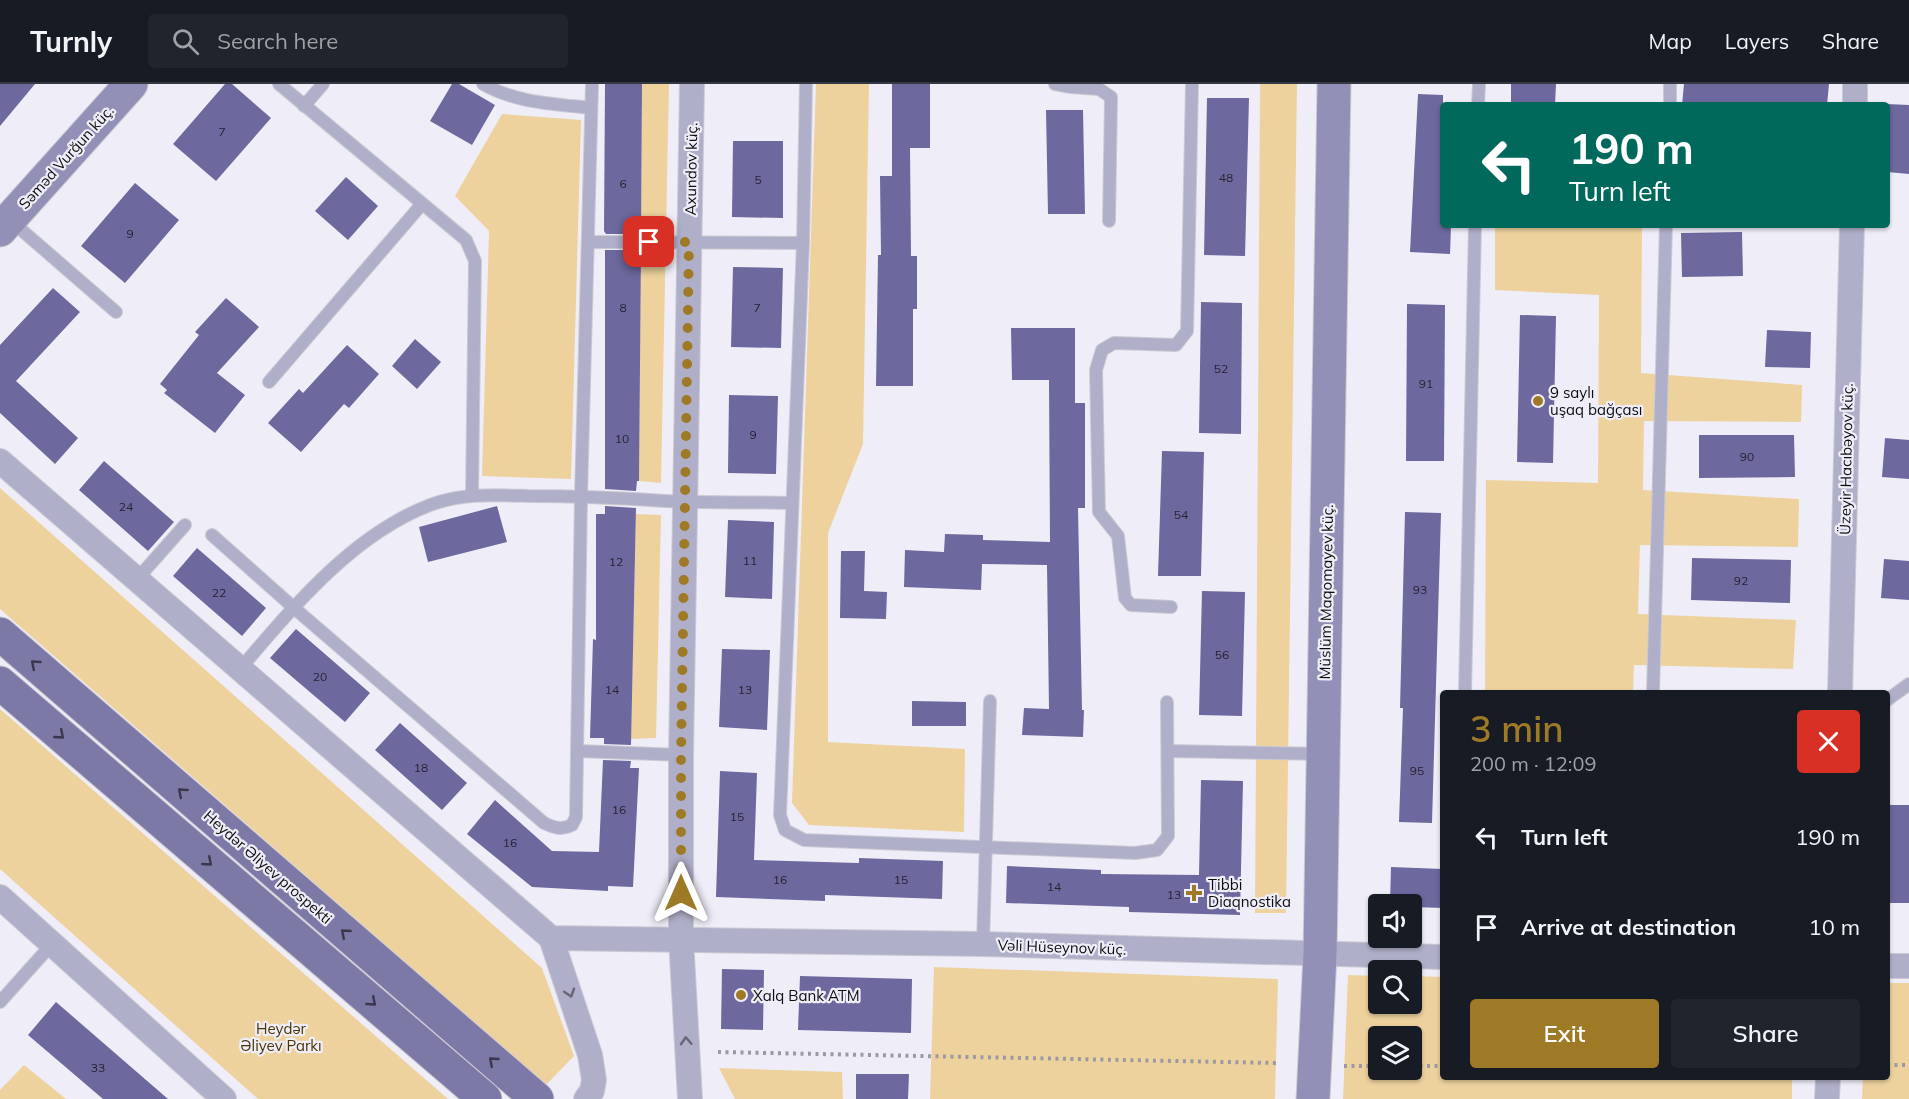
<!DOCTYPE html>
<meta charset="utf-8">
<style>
:root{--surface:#171b24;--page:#20242c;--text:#f1f3f6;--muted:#9ea1a6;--line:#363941;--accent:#9e7926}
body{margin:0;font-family:Mulish,sans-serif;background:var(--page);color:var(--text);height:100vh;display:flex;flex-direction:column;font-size:22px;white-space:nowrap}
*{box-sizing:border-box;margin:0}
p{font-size:20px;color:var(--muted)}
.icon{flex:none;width:33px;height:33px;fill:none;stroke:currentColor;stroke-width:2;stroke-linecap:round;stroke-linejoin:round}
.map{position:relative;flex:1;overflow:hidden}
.panel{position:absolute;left:1440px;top:606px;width:450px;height:390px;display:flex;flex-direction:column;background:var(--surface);border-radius:6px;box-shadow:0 2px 4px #0004}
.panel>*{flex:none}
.top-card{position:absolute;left:1440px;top:18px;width:450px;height:126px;border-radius:6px;box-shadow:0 2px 4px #0004;background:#00695c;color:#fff;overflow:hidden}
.tools{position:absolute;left:1368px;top:810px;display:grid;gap:12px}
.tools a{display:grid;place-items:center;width:54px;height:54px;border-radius:6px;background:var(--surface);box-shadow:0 2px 4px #0004;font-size:30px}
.pin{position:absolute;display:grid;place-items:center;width:51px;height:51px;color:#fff;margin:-26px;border-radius:12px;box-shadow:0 3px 9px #0006}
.me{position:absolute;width:66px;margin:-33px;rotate:0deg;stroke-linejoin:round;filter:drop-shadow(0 0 4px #0008)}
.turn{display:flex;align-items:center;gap:21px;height:126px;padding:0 30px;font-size:27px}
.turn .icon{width:78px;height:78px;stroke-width:2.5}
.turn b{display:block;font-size:42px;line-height:51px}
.round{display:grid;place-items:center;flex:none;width:63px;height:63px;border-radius:6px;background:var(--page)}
.overview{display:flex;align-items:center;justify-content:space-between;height:102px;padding:0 30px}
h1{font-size:36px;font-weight:600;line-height:45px;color:var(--accent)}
.action{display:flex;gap:12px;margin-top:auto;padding:12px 30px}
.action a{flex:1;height:69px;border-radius:6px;background:var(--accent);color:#fff;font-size:24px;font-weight:600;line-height:69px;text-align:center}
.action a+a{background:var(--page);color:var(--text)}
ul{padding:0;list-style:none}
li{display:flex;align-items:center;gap:18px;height:90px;padding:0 30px}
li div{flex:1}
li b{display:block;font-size:22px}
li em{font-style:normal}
header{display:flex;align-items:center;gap:36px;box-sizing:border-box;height:84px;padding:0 30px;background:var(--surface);border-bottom:2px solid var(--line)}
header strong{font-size:28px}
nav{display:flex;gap:33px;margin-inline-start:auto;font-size:21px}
.search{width:420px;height:54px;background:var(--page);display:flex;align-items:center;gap:15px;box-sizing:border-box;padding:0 21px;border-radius:6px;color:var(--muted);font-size:22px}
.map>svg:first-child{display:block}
</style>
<header>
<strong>Turnly</strong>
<div class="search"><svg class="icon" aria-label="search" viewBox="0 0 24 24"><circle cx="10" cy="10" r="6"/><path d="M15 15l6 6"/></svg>Search here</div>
<nav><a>Map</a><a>Layers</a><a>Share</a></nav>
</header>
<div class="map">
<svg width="1909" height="1015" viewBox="0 0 1909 1015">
<rect width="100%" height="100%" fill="#efeef8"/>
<g fill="#edd29e" fill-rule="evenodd">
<polygon points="642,0 669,0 661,399 639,397"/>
<polygon points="816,0 869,0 863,360 828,449 828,658 965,665 964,748 809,741 792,719"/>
<polygon points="1260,0 1297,0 1286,829 1255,829"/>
<polygon points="502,30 581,36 571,395 482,392 489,147 455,112"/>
<polygon points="1495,141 1642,141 1641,289 1802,301 1801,338 1644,337 1643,406 1799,415 1798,463 1640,461 1638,530 1796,536 1793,585 1634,581 1633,609 1485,609 1486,396 1598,399 1599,211 1495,206"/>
<polygon points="0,404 542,884 574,972 546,1001 0,525"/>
<polygon points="636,430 661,431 656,654 631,655"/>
<polygon points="0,625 448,1015 258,1015 0,785"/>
<polygon points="934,883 1278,895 1275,1015 930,1015"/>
<path d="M1348,891L1378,892V920H1412V892L1443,893V993H1792V1015H1343ZM1378,952H1412V986H1378Z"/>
<polygon points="1887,899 1909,899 1909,1015 1862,1015 1863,993 1887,993"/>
<polygon points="24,981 66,1015 0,1015 0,1006"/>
<polygon points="719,984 842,988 843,1015 735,1015"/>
</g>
<g fill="#6d689d">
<polygon points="0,0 35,0 0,42"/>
<polygon points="225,0 232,0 271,34 216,97 173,60"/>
<polygon points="452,0 459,0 495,21 472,61 430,37"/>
<polygon points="605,0 642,0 641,150 606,150 604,147"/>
<polygon points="892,0 930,0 930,64 910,64 911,172 917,172 917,225 913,225 913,302 876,302 878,171 881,171 880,92 892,92"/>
<polygon points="1511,0 1556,0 1555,21 1511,19"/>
<polygon points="1684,0 1829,0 1827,21 1682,21"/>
<polygon points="1418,10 1443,11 1443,141 1451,141 1450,170 1410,168"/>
<polygon points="1207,14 1249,14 1245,172 1204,171"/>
<polygon points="1887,20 1909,21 1909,90 1887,88"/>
<polygon points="1046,26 1083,26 1085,130 1048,130"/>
<polygon points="733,57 783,57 783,134 732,133"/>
<polygon points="346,93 378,122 348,156 315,127"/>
<polygon points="135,99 179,136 125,199 81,162"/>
<polygon points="1742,148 1743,192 1682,193 1681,149"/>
<polygon points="605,166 641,166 639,397 637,397 636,407 605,405"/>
<polygon points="733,183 783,184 781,264 731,263"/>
<polygon points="53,204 80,228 16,297 78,354 55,380 0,329 0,261"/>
<polygon points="226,214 259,243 217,289 245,311 215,349 164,309 167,306 160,300 199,251 195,248"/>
<polygon points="1201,218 1242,219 1241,350 1199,349"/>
<polygon points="1407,220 1445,221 1444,377 1406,377"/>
<polygon points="1520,231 1556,232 1553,379 1517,378"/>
<polygon points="1011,244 1075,244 1075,319 1085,319 1085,424 1078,424 1082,626 1084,626 1083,653 1022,651 1024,624 1049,625 1047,481 982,480 981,506 904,503 905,466 944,468 945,450 983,451 983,456 1050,458 1049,296 1012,296"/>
<polygon points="1767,246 1811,248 1810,284 1765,283"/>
<polygon points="415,255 441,278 417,305 392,282"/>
<polygon points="347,261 379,290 349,324 344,320 301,368 268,339 299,305 303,309"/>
<polygon points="729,311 778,312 776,390 728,389"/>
<polygon points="1699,351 1794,351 1795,393 1699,394"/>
<polygon points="1885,354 1909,356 1909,395 1882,393"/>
<polygon points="1162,367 1204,368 1201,492 1158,492"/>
<polygon points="104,377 174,438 148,467 79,406"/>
<polygon points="497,422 507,458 428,478 419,443"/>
<polygon points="605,422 636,424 631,661 604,660 604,654 590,654 593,555 596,556 596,430 605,430"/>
<polygon points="1405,428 1441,429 1432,739 1399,738 1403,624 1400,624"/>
<polygon points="728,436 774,438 772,515 725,513"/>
<polygon points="197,464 266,524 242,552 173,492"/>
<polygon points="841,467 865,467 864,507 887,508 886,535 840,534"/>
<polygon points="1692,474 1791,476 1790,519 1691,516"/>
<polygon points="1884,475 1909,477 1909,516 1881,514"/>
<polygon points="1202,507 1245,508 1242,632 1199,631"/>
<polygon points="296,545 370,609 345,638 270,574"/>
<polygon points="722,565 770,566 767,646 719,643"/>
<polygon points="912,617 966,618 966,642 912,642"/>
<polygon points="400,639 467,699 442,726 375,666"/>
<polygon points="603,676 631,677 630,684 639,684 633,803 608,802 608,807 532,803 467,750 495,716 552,767 599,768"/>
<polygon points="720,687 757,689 754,776 859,779 859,774 943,777 942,815 825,811 825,817 716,813"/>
<polygon points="1201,696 1243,697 1240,831 1129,828 1129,823 1006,819 1007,782 1101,786 1101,790 1199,791"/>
<rect x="1887" y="721" width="22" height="98"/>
<polygon points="1391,783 1443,785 1443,824 1412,823 1412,820 1390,820"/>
<polygon points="722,885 764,886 763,946 721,945"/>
<polygon points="800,892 912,895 911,949 798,946"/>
<polygon points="56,918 168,1015 103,1015 28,951"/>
<polygon points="856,990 909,990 908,1015 856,1015"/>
</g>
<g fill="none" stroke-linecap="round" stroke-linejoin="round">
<defs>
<g id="lane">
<polyline points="279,0 466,156 475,177 472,411"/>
<path d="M483,0C516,19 555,20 591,24"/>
<polyline points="806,0 803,159 780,731 785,746 804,756 1135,769 1157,766 1168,752 1167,618"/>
<polyline points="1055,0 1071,3 1099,5 1111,13 1109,137"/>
<polyline points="1478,21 1479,0"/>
<polyline points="1670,21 1670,0"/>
<polyline points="304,22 323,0"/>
<polyline points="10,136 116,228"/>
<polyline points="588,158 803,159"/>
<polyline points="269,298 422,120"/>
<path d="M212,451L293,523L544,739C555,744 561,746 572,741L576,733L581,412L592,0"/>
<polyline points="138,494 185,441"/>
<polyline points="1171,523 1131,521 1125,514 1118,452 1099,428 1096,286 1102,266 1114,259 1176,261 1187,247 1192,0"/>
<path d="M240,585C293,523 352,451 430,421C462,409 496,411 529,412C574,412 620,414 665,417C707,419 750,418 792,419"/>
<polyline points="1465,609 1475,141"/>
<polyline points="1653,609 1666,141"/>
<polyline points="1887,616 1909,600"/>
<polyline points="578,667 681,671"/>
<polyline points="1169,667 1322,670"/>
<polyline points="983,860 990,617"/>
<polyline points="0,918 52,860"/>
</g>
<g id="street">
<polyline points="1855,21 1855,0"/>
<polyline points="0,377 551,854 983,860 1443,873"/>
<polyline points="1840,609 1852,141"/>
<polyline points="0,813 224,1015"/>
<polyline points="551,854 590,971 594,996 592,1007 586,1015"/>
<polyline points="1887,882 1909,882"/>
<polyline points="690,1015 681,854 681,671 692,0"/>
<polyline points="1827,1015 1828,993"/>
</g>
<g id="secondary">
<polyline points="0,146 131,0"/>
<polyline points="1313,1015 1320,870 1334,0"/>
</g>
<g id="primary">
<polyline points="0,550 537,1015"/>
<polyline points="0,599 485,1015"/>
</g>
</defs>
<use href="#lane" stroke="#cbcad3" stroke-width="14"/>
<use href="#street" stroke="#cbcad3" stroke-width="26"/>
<use href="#secondary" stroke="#cbcad3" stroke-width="35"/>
<use href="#primary" stroke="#cbcad3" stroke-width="35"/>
<g stroke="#9b9aa2" stroke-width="4" stroke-dasharray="3 4.5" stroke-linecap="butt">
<polyline points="718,968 1276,979"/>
<polyline points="1887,981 1909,981"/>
<polyline points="1344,982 1378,982"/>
<polyline points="1412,982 1443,982"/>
</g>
<use href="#lane" stroke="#b0afc9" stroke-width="12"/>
<use href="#street" stroke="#b0afc9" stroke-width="24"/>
<use href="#secondary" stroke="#9290b6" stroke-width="33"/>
<use href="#primary" stroke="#7c79a7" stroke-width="33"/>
</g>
<defs><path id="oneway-chevron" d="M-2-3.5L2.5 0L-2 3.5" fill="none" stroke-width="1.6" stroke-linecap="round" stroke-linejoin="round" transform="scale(1.5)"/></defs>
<g stroke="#39384c">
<use href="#oneway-chevron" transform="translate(35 580) rotate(-139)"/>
<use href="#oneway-chevron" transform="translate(60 651) rotate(41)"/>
<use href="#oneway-chevron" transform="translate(182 708) rotate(-139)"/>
<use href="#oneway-chevron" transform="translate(208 778) rotate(41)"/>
<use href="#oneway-chevron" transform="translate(345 849) rotate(-139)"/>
<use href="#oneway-chevron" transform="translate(372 918) rotate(41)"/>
<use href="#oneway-chevron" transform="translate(493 977) rotate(-139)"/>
</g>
<g stroke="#676676">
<use href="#oneway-chevron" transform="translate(570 909) rotate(72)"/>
<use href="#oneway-chevron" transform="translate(686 957) rotate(-93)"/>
</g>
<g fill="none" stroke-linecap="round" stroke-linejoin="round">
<polyline stroke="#9e7926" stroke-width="10" stroke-dasharray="0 18" points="649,158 689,158 681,671 681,809"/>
</g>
<g fill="#9e7926" stroke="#efeef8" stroke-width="2">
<circle cx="1538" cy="317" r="6"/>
<path d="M1191 800h6v6h6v6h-6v6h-6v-6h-6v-6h6z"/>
<circle cx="741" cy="911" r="6"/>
</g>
<g text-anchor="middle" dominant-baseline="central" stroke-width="4.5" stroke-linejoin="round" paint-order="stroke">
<g font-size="12" fill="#252433">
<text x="222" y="47">7</text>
<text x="1226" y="93">48</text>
<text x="758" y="95">5</text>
<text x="623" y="99">6</text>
<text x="130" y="149">9</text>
<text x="623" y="223">8</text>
<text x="757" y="223">7</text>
<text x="1221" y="284">52</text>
<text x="1426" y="299">91</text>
<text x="753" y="350">9</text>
<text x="622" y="354">10</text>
<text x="1747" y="372">90</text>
<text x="126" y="422">24</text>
<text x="1181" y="430">54</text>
<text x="750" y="476">11</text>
<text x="616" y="477">12</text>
<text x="1741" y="496">92</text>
<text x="1420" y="505">93</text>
<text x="219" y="508">22</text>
<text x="1222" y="570">56</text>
<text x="320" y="592">20</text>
<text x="612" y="605">14</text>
<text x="745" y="605">13</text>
<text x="421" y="683">18</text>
<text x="1417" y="686">95</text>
<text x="619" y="725">16</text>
<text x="737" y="732">15</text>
<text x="510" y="758">16</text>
<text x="780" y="795">16</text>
<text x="901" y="795">15</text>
<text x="1054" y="802">14</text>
<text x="1174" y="810">13</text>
<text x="98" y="983">33</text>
</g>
<g font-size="15" fill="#0d0d10" stroke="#efeef8">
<text transform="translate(66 73) rotate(-48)">Səməd Vurğun küç.</text>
<text transform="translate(691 85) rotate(-89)">Axundov küç.</text>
<text transform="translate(1846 375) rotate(-89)">Üzeyir Hacıbəyov küç.</text>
<text transform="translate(1326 508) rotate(-89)">Müslüm Maqomayev küç.</text>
<text transform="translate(268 783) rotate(41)">Heydər Əliyev prospekti</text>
<text transform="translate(1062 863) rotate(2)">Vəli Hüseynov küç.</text>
</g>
<g font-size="15" fill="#0d0d10" stroke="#efeef8" text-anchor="start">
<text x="1550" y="308">9 saylı<tspan x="1550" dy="17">uşaq bağçası</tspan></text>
<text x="1208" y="800">Tibbi<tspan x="1208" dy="17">Diaqnostika</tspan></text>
<text x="753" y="911">Xalq Bank ATM</text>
</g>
<g font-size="15" fill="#493504" stroke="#efeef8">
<text x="281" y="944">Heydər<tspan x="281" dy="17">Əliyev Parkı</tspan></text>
</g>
</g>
</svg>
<div class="tools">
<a><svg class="icon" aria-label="sound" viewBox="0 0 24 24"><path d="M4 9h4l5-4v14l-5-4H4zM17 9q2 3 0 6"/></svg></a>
<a><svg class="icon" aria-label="search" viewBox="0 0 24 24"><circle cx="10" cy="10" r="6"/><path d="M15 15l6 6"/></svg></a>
<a><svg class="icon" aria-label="layers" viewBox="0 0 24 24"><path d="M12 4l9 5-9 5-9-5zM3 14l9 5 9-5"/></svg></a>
</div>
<div class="pin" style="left:649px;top:158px;background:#d93025"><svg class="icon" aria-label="arrive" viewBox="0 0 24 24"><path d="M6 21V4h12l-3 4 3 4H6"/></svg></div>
<svg class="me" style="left:681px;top:809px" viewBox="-20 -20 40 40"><path d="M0-17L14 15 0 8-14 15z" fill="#9e7926" stroke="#fff" stroke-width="4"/></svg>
<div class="top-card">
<div class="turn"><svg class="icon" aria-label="left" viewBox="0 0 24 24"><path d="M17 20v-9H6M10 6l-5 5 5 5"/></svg><div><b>190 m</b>Turn left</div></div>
</div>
<section class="panel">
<div class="overview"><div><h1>3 min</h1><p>200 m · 12:09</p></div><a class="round" style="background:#d93025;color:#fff"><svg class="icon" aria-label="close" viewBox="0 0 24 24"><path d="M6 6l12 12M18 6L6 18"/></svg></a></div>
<ul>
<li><svg class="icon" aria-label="left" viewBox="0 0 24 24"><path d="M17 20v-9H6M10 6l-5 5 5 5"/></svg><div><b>Turn left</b></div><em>190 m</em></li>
<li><svg class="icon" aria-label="arrive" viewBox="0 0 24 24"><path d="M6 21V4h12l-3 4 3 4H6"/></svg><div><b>Arrive at destination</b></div><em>10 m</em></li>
</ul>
<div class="action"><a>Exit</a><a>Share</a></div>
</section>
</div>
